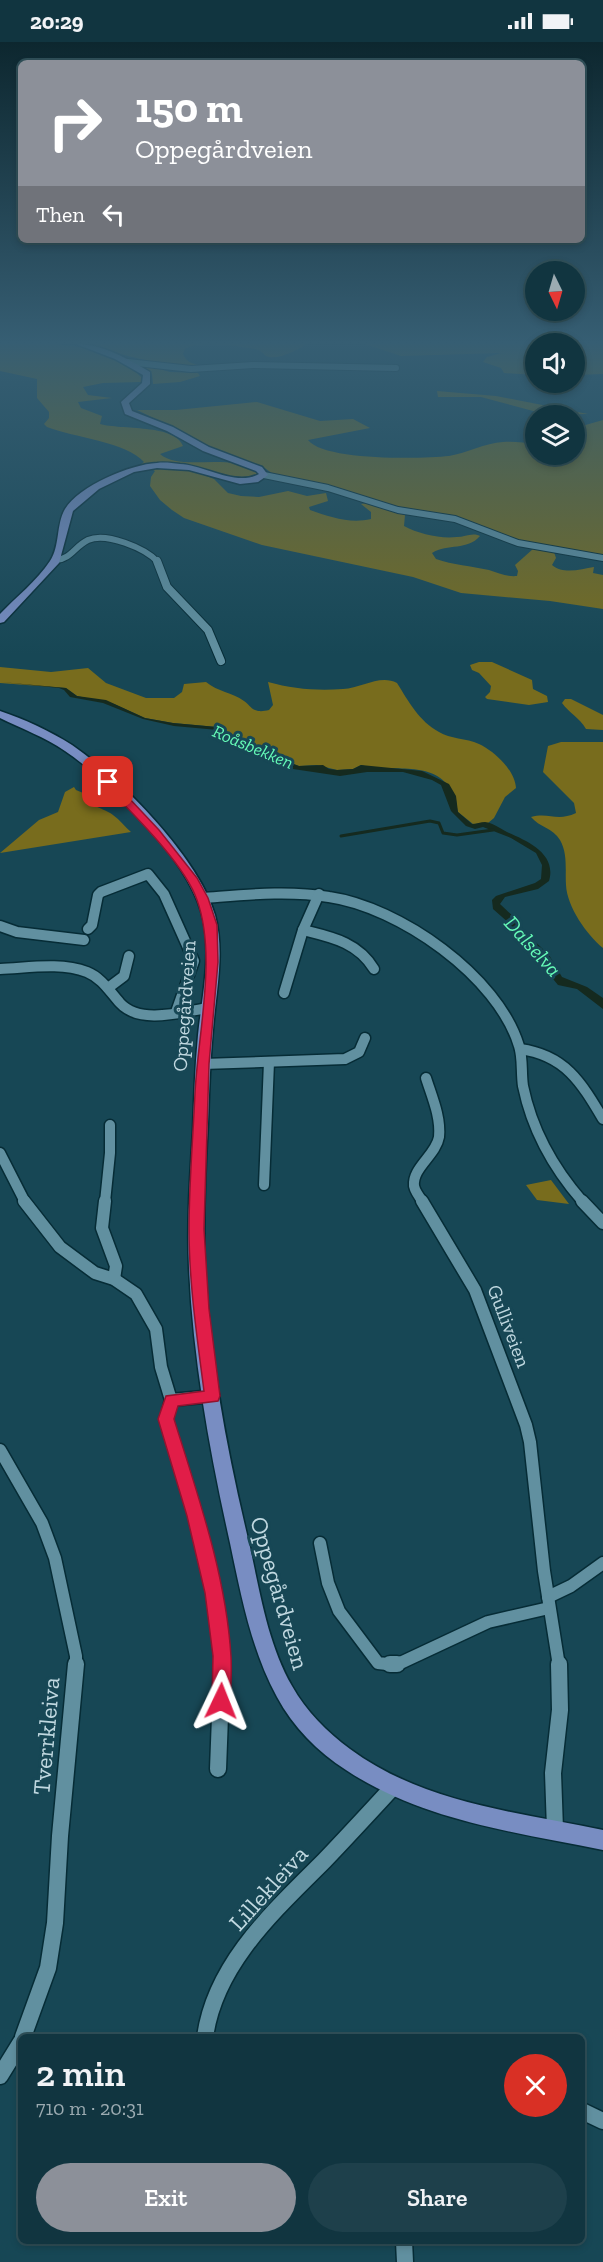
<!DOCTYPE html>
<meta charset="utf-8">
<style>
:root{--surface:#113540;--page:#1e404b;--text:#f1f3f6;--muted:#9cabb1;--line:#305059;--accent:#8c9099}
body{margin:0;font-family:"Zilla Slab",serif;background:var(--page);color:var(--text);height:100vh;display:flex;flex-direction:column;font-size:22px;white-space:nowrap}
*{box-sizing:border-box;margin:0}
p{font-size:20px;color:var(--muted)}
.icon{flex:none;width:33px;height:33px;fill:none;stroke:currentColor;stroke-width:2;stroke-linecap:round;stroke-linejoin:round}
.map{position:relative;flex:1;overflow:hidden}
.panel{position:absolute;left:18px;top:1992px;width:567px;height:210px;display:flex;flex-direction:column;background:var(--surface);border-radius:9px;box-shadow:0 3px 9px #0003,0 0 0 2px var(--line)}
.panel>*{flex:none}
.top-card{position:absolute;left:18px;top:18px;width:567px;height:183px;border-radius:9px;box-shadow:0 3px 9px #0003,0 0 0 2px var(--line);background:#8c9099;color:#fff;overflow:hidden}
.needle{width:39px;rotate:175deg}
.controls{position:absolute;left:525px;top:219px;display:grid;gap:12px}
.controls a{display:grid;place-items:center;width:60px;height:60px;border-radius:50%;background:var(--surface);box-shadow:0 3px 9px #0003,0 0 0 2px var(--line);font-size:30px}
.pin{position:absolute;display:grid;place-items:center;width:51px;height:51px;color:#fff;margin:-26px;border-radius:12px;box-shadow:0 3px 9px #0006}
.me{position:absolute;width:66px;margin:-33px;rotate:2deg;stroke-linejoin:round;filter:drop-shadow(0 0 4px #0008)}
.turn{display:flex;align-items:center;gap:21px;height:126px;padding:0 18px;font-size:27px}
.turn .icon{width:78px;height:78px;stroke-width:2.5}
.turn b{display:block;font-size:42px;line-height:51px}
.then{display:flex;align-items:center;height:57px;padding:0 18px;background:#0003;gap:12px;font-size:22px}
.round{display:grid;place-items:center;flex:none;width:63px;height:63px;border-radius:32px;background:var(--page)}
.overview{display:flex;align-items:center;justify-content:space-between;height:102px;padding:0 18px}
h1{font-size:36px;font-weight:600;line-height:45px}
.cta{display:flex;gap:12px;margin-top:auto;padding:12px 18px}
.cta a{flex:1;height:69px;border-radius:36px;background:var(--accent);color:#fff;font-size:24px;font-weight:600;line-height:69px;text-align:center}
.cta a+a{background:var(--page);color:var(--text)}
.status{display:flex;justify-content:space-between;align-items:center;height:42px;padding:0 30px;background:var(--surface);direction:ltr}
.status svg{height:16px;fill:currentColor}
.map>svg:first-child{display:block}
</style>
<div class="status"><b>20:29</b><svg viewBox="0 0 49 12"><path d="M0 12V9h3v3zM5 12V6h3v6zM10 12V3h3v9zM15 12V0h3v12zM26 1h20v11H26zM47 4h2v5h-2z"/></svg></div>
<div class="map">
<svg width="603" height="2220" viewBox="0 0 603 2220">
<rect width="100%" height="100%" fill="#174755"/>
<g fill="#786c1d">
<path d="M0,302C48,302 105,297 142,336L141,340L103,341L83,345L88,353L112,356L78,360L81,366L102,374L100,382C121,388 175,382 183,404L160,412C182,431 230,408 259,432C235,442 208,425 184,422C169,420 155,421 140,423L144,420C127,400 72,395 47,385L44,382L49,376V370L37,356V337L0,329Z"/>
<path d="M93,302H306C298,308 277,319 266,314C262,311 261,308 255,307C237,304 200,298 185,307L183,312C188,323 195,321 204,325L165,323L124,313Z"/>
<polygon points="365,302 535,302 535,333 504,331 501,326 483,320 487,315 501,311 401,314"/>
<polygon points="575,302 603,302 603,332 575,333"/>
<polygon points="146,323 170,330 198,331 200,334 180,340 153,342 152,332 142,324"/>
<polygon points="437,349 496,354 588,372 548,373 481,355 438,355"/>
<path d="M257,360L320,379L353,377L370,386L308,398C324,419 422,417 449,414C467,411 485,401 503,400C514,399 525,401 535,402L536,412H574L575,386L603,378V515L531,503L451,473L405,468L273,432L262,424L203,404L176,387L137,368H176Z"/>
<path d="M150,426H182L194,429L214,437L228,451L241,454L259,455L288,449L307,454L326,451L328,459L309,465L310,468C330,475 350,482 371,477V470L361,462L367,461L405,473L404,484C419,492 440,497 457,495C465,495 472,490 480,494C467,509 448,501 432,511L436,517C453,523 471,524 489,528C498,531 507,535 517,534L518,529L515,523L533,507L554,510L556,516L552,523C564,533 581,527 594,525L593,531L603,533V567L550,559L461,551L413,535L262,503L184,476L172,468L160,458L150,444L151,435L155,429Z"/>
<polygon points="479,620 492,620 532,638 533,647 547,654 548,660 529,663 487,657 485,655 490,650 491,644 479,631 472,628 470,623"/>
<path d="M0,625L51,630L88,626L106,641L146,656H174L182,650L184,642L206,640C218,650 232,650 244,659C249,662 250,666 255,668C260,670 264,669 269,668L273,663L268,640C293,647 317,649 343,647C362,646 380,632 397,641C409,660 419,679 439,690C450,697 466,696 479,702C494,709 515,728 516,746L505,755L494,776L488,781L473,782L458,770C456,764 457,757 454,752C433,714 392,733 361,723L353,727L337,728L317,723L299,724L280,717L217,685L173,681L145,676L114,662L77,654L66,646L0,641Z"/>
<path d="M565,657H571L603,673V688L586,687C579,675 569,671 562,661Z"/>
<path d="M561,700H603V906C587,893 567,865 566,843C565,828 568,812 560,798C553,786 539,785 531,775C549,770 557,780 576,771L574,761L543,730L548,704Z"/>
<path d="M74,745L76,748L88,753C91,767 103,765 113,773C120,778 125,785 131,790L0,811L39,778L58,770L65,750Z"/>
<polygon points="551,1138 569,1162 537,1158 526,1143"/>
</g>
<path fill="#152a1f" d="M1,640L66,646L77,654L106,658L145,676L173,681L217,685L280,717L299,724L323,723L329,727L337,728L353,727L361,723L422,729L449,742L456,754L458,770L472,782C476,782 481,780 485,780C493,781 501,787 507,790C528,799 557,812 549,839L538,847L505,855L500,862L517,878L522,887L549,913L562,935L587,945L603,956V967L577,947L558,943L549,932L542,917L526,906L510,882L493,867L492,858L496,854L535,841L541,837L542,823L536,811L511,796L483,785L475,787L466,784L451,769L441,743L432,738L403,730H367L340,734L293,727L259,712L218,688L174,684L143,677L103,661L70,655L64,648L59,646Z"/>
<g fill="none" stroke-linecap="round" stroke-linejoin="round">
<polyline stroke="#152a1f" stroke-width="3" points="341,794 430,779 439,781 443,791 457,793 493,788"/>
<defs>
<g id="minor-far4">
<polyline points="128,320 191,327 253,323 396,326"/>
<polyline points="264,433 328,446 398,468 455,477 518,501 603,516"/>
<path d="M56,518C71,517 75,504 88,498C106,490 145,506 158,520"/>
</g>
<polyline id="minor-far3" points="157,519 167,545 208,588 221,619"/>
<g id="minor-far2">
<path d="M202,856C244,853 287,848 329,855C399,865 498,934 519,1004C523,1016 521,1031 523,1044C532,1088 554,1127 583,1160"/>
<polyline points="0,884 17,890 84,898"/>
<polyline points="88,887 92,883 98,853 101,850 148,832 164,852 194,919 176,970"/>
<path d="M303,888C331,895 358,900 374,927"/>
<path d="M0,927C28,926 60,920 87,930C102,936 110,950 120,961C140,983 182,970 208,966"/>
<polyline points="108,946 124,934 129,914"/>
<polyline points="284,951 303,888 319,852"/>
<path d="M520,1007C565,1013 581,1040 603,1077"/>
<polyline points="203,1022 345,1017 359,1010 365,996"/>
<polyline points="0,1111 25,1160"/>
<polyline points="264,1143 269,1020"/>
<polyline points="105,1160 110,1111 110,1083"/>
<path d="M423,1160C420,1156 415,1149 414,1144C412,1126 436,1113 439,1095C441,1075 432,1055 426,1036"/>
</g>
<g id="minor-far1">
<polyline points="24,1159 60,1205 95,1231 114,1237 136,1252 156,1287 161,1325 171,1358 213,1354"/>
<polyline points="105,1159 102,1186 116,1224 114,1237"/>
<polyline points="422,1159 475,1248 526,1383 530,1400 544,1529 559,1624"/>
<polyline points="582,1159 603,1181"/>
<polyline points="171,1358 166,1378 196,1474 214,1551 222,1624"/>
<polyline points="0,1408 42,1481 55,1516 76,1614 76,1624"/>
<polyline points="320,1501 328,1541 339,1569 378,1621 396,1623 488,1580 549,1566"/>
<polyline points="548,1555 571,1544 603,1521"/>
</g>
<g id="minor">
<polyline points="390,1622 397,1622"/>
<polyline points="218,1727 222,1622"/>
<polyline points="555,1787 553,1731 560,1668 559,1622"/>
<polyline points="23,1995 48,1926 55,1881 60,1794 76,1622"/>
<path d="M205,1995C215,1922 274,1869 324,1819C347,1795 370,1770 393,1745"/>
<polyline points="0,2034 21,2000"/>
<polyline points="582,2069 603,2079"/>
<polyline points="404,2199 405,2220"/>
</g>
<g id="major">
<path d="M76,302C103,302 128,317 150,330V342L129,361L132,369L173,385L209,405L262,425L268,433L258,440L240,442L189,428L157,426L134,430L99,447L73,469L59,521L4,580L0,581V572C16,555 37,539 50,519C60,505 56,482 65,467C79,444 131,422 157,421C164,420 172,421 180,422C204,423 236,445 259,432L256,429L203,409L167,389L125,372L121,360L142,341L143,333L115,317Z"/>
<path d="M0,669C24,677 50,689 72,703C120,736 199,816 215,873C225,910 216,950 213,988C210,1019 209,1051 208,1082C205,1130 203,1178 205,1227C210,1321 228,1414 250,1505C260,1551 268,1602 292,1644C306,1669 327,1690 350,1707C423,1761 517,1770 603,1788V1808C515,1790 423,1779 346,1728C318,1710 293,1685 277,1655C251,1607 241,1553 230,1501C210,1411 193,1319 189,1226C187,1180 190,1134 193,1088C194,1056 195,1024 198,993C202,953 213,908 201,869C184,814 112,741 65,709C45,695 22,687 0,676Z"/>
</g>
</defs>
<use href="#minor-far4" stroke="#062c36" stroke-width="8"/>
<use href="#minor-far3" stroke="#062c36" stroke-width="10"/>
<use href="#minor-far2" stroke="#062c36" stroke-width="13"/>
<use href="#minor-far1" stroke="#062c36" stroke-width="15"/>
<use href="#minor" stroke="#062c36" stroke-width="19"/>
<use href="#major" stroke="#062c36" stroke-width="3"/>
<use href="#minor-far4" stroke="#6190a0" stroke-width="6"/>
<use href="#minor-far3" stroke="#6190a0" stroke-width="8"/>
<use href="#minor-far2" stroke="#6190a0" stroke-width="10"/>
<use href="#minor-far1" stroke="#6190a0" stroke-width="12"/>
<use href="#minor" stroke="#6190a0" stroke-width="16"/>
<use href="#major" fill="#788dc2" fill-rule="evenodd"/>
</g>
<linearGradient id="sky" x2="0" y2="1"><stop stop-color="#0d272f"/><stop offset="0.49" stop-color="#365e73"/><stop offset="1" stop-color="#365e73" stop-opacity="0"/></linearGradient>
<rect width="603" height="613" fill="url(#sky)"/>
<path fill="#e11d48" stroke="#92132f" stroke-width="1.5" d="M104,737H111L159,788L197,836L208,856L217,883L218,920L209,1022L204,1187L209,1267L220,1354L218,1359L178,1364L174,1377C198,1454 226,1533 231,1614C232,1629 231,1644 230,1659L228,1665L221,1668L215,1665L212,1659L213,1614L205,1551L187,1474L158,1377L166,1354L204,1349C197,1295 189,1241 189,1187C189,1142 193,1096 195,1051C198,991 217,914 197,858C185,822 131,770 104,742Z"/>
<g text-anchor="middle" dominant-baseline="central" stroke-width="6" stroke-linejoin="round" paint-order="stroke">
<g font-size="18" font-style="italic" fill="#65fab7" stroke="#174755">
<text transform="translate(253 705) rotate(23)">Roåsbekken</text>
</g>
<g font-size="20" fill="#c0d8e0" stroke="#174755">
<text transform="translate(184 964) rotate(-86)">Oppegårdveien</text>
<text transform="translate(509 1284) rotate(69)">Gulliveien</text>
</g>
<g font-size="21" font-style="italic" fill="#65fab7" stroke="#174755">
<text transform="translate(533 904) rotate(48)">Dalselva</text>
</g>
<g font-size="24" fill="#c0d8e0" stroke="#174755">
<text transform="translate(280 1551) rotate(74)">Oppegårdveien</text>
<text transform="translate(46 1694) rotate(-85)">Tverrkleiva</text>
<text transform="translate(268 1846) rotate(-48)">Lillekleiva</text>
</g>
</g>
</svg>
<div class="controls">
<a><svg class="needle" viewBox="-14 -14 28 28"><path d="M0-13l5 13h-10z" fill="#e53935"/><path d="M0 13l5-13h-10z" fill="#9cabb1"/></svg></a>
<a><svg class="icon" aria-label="sound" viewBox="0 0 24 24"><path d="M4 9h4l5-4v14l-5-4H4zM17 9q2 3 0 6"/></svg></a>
<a><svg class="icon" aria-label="layers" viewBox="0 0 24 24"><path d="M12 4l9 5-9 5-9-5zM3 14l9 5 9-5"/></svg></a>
</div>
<div class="pin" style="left:108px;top:740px;background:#d93025"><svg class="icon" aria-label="arrive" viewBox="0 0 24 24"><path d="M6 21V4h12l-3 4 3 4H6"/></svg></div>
<svg class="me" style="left:221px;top:1659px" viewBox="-20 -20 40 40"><path d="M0-17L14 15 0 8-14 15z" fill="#e11d48" stroke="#fff" stroke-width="4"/></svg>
<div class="top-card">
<div class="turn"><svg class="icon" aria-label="right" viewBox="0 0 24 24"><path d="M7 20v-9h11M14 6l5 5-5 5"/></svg><div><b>150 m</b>Oppegårdveien</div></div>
<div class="then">Then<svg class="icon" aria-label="left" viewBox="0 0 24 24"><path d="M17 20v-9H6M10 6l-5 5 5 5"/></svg></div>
</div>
<section class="panel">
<div class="overview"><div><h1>2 min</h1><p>710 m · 20:31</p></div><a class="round" style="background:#d93025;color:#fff"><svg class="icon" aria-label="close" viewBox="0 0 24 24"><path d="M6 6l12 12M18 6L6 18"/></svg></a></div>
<div class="cta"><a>Exit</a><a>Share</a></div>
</section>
</div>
